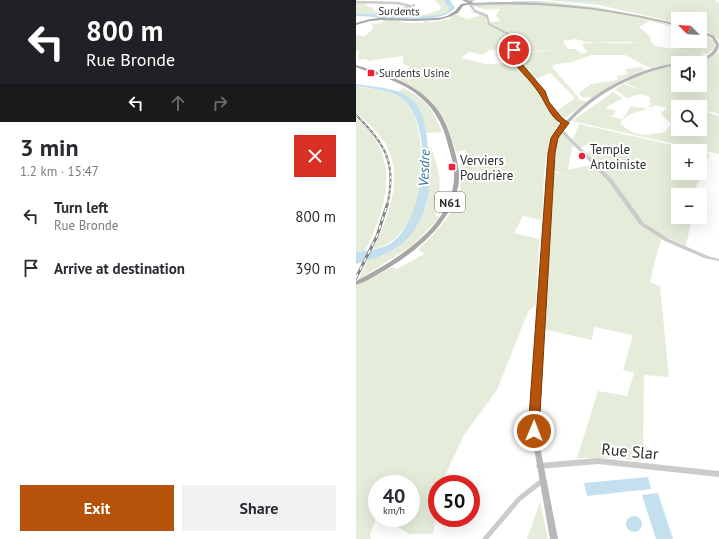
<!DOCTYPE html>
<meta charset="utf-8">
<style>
:root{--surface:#fff;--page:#f2f2f3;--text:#2b2b33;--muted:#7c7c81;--accent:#b45309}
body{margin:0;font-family:"PT Sans",sans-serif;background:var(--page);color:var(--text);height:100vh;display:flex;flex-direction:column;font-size:15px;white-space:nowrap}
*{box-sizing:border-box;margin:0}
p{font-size:13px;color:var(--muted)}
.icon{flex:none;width:22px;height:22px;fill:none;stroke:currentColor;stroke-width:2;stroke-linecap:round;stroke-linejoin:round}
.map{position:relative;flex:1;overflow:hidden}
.sheet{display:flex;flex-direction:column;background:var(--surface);width:356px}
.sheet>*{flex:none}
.hud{background:#202124;color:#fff;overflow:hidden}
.needle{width:26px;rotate:294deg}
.tools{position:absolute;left:315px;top:12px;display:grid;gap:8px}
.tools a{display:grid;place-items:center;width:36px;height:36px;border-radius:0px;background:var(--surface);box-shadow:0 4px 16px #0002;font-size:20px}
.speed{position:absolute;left:12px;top:475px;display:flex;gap:8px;font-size:20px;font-weight:700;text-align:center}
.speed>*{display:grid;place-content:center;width:52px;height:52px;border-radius:50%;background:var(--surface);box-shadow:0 4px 16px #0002;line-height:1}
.speed small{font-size:10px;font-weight:400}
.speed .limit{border:6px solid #d22;background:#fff;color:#111}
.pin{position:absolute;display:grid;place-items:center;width:34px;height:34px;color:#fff;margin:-17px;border:2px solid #fff;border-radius:50%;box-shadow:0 1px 4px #0007}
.me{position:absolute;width:44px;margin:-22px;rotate:1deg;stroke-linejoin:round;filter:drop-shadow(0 0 3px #0008)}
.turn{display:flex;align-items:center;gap:14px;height:84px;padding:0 20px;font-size:18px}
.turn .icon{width:52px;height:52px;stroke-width:2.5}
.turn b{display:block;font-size:28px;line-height:34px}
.lanes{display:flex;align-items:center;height:38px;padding:0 20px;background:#0003;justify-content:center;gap:20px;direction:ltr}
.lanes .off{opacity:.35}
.round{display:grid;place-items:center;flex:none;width:42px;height:42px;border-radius:0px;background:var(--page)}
.overview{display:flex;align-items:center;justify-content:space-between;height:68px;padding:0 20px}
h1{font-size:24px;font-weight:700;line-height:30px}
.button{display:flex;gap:8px;margin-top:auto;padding:8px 20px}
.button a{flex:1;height:46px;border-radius:0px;background:var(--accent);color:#fff;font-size:16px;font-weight:700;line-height:46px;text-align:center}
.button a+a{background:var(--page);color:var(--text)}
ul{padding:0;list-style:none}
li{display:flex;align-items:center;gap:12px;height:52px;padding:0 20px}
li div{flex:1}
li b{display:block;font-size:15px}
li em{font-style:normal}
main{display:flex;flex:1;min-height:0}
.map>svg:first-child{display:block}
</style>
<main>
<section class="sheet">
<div class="hud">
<div class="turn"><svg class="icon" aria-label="left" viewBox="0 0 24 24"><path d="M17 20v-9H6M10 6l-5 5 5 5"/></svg><div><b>800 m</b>Rue Bronde</div></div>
<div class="lanes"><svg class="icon" aria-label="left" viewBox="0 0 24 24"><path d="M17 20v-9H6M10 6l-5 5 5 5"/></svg><svg class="icon off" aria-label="ahead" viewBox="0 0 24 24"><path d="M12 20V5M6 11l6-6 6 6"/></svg><svg class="icon off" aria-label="right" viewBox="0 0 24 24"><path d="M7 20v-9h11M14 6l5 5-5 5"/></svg></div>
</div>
<div class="overview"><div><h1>3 min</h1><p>1.2 km · 15:47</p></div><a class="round" style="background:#d93025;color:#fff"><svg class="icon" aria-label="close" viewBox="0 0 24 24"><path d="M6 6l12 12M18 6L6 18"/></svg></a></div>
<ul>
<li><svg class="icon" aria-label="left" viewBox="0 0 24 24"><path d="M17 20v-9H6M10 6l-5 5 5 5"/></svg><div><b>Turn left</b><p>Rue Bronde</p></div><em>800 m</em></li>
<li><svg class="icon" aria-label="arrive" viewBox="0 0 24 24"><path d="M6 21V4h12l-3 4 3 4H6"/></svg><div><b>Arrive at destination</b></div><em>390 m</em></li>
</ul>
<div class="button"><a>Exit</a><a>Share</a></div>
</section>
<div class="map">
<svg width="363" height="539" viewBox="0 0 363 539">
<rect width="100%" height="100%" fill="#fff"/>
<g fill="#e5edda" fill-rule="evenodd">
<polygon points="79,0 89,0 89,3 94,8 91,12 70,17 28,14 68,15 81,11 86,8"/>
<polygon points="190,0 359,0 363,3 363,40 350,31 344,29 344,19 322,19 322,23 243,5"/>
<path d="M163,1H188L241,7L322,26V28L293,21L283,27L295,37V42L300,46L283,43L344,54L315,48L322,41H344V32L358,41L359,47L352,54H344L349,56L294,68L269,55H236L216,62L200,64L196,67L223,98L221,99L232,102L207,119L203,118L199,112L219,98L194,73L176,81C170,71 162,64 158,54L210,49L158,53L163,38L132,22L144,21L140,16L144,9L132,10L116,6V5ZM220,39C237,47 263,39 281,43H228L226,45L231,52L226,54L219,49H213L208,44V41Z"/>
<polygon points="0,2 11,4 9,5 17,8 18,11 29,12 27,14 0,14"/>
<path d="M119,11L130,16V21L133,25L161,39L158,50H131L133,51L126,55L113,52L105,58L130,64L159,63L167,69L174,81L184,92L203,124C184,151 189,188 186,220L167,216L158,233L183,239L180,304L172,312L141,390L108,435L85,484H81V507L77,534H53L28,518H55V484H21V516L14,535L15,539H0V286L36,267L41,269L68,254L62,250C76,236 101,211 104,191C105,182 104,172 104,163L111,162L109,150L100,152C89,113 80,99 43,81L45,78L44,72L55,67L47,64V56L12,61L10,59L2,60L3,51H0V35L9,36L17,29L16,24L25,23L30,19L52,23H68L69,21L76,22L96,19L93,16L99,14L111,19L123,16V14L113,12Z"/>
<path d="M363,51V114L344,109V107C321,107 290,92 269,83C285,73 303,69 322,64V85H344V63H330C341,61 355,60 363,51Z"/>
<polygon points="284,67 290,69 266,79 237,98 226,97 223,93 235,84 261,80 263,78 260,76 272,74 269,70 270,69"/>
<path d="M267,84L334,107H322V129H344V110L363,116V154L216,121L257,92L267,98L249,108L260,111L256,116H253L266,119L273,110H271L276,106L292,109C281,112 271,113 264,123C278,137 290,136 309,132L315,124L306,115L305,113L311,108L299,105L297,107H292L296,104L293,101L295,100L292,96L285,94L271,98L259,90Z"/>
<path d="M0,86C10,88 37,91 44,97C61,110 65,135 65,155C65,161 66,167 66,173C65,203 50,243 17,249C36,212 52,164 19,130C13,124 7,117 0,114Z"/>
<path d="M47,88C69,98 77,109 86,132L71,133L68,122L55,99L42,92Z"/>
<path d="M0,118C46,157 32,204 9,251L0,252Z"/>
<polygon points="223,124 343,151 322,151 322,173 344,173 344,151 354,154 337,195 322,195 322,217 336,217 330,246 301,233 289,224 230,152 242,150 244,145 231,144 225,148 217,139"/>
<polygon points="207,132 220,145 216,147 212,170 239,164 281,219 306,238 299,260 294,282 304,286 313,377 288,375 287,461 256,458 221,458 242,391 271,396 278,373 267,370 277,335 238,327 236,340 186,329 198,172 211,176 197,170 200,145 204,133"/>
<path d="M72,147L75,148C85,173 86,185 80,211V216L84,217L57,245L2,280L12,260L31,253L69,208L74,178Z"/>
<polygon points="184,502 192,539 171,539"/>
</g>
<g fill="#c4e0ef">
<path d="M89,0H94L99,8C80,28 26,16 0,16V14C31,12 62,22 91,12L94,8L89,3Z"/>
<path d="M0,84C17,87 42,87 55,99C69,110 71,134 72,150C73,159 74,168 74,177C74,202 62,235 40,248C28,256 13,260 0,264V252C15,250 31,249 42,237C69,208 79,123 44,97C37,91 9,87 0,86Z"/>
<polygon points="292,477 295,489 231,496 228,483"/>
<polygon points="302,493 317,539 300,539 286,495"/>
<circle cx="278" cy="524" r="8"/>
</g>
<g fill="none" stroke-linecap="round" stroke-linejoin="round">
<g stroke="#c4e0ef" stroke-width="1">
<polyline points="213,0 245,0"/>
<polyline points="157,2 187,2"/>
<polyline points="116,6 129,5"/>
</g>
<g stroke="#cbcbcb" stroke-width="2.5">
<polyline points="114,1 117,0"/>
<polyline points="0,2 42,3 54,6 22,19"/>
<polyline points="114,5 119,11 131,16 133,24 162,39 156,56 185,91"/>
<polyline points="52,10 58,5"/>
<polyline points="42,14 55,13 46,11"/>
</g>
<polyline stroke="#cbcbcb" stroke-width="3" points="184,90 198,114 209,123"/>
<polyline stroke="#cbcbcb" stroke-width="5" points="129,539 163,499 186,481"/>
<g fill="#cbcbcb" fill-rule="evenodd">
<polygon points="203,128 205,128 256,179 288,223 313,239 352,256 363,259 363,261 348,258 309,241 284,225 252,181 203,130"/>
<polygon points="242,458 363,471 363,477 242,464 183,469 181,468 180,466 181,464 183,463"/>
</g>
<g fill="#b8b8b8" fill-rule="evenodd">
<path d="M142,2C168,2 193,3 219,6C254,9 288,16 322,24V26C288,18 254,11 219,8C185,4 150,4 115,5L113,4L115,3Z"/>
<path d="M344,30L358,36L363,44C363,61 336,63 323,63C336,57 354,62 360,45L356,38L344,32Z"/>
<path d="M322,63V65C277,72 221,102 199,143L181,431L202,539H194L175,431L195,143C218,100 276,68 322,63Z"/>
</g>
<g fill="#a6a6a6" fill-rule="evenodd">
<polygon points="106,0 111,0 118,3 107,6 102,13 93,17 82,20 58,21 24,20 14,21 0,25 0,23 14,19 24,18 58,19 82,18 91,16 99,11 105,4 112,3"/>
<path d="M0,65C25,73 54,81 73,100C86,112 93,129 97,145C101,159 105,174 102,187C94,226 57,254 24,273C17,277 9,282 0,285V281C37,262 89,231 97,187C100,173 96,158 92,145C87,123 77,106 58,92C41,80 20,75 0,67Z"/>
</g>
<defs>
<path id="rail-far1" d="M0,115C30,144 41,164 31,206"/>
<polyline id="rail" points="0,278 21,236 31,205"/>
</defs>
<use href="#rail-far1" stroke="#838383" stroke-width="2"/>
<use href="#rail" stroke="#838383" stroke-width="3"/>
<use href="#rail-far1" stroke="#fff" stroke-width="1" stroke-dasharray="3" stroke-linecap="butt"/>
<use href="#rail" stroke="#fff" stroke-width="1.5" stroke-dasharray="4.5" stroke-linecap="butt"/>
</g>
<path fill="#b45309" stroke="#753606" d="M156,49H160L159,56L189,91L193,102L206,118L213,123L202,138L199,153L183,431L182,434H174L172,431L192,153L195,138L205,123C194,117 190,103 183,93C174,79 161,69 153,56Z"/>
<g fill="#f61f38" stroke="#fff" stroke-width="1.5">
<rect x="11" y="69" width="8" height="8" rx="2"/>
<circle cx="226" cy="156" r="4"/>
<rect x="92" y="163" width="8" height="8" rx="2"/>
</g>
<g text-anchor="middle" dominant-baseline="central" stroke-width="4" stroke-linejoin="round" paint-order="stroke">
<g font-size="11" fill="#2e2e2e" stroke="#fff">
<text transform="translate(43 11) rotate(1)">Surdents</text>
</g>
<g font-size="11" fill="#2e2e2e" stroke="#fff" text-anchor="start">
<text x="23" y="73">Surdents Usine</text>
</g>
<rect fill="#fff" stroke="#6d6d6d" stroke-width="1" x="79" y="192" width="30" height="20" rx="3"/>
<g font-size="12" font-weight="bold" fill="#2e2e2e">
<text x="94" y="202">N61</text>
</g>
<g font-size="13" fill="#2e2e2e" stroke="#fff" text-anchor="start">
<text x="234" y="149">Temple<tspan x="234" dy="15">Antoiniste</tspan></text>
<text x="104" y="160">Verviers<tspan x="104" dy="15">Poudrière</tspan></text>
</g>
<g font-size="14" font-style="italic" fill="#347597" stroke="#fff">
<text transform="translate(68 168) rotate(-88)">Vesdre</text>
</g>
<g font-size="16" fill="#2e2e2e" stroke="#fff">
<text transform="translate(274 451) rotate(5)">Rue Slar</text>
</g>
</g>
</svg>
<div class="tools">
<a><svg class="needle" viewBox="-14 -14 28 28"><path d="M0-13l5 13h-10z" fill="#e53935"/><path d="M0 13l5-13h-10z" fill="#7c7c81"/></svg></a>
<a><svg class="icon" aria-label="sound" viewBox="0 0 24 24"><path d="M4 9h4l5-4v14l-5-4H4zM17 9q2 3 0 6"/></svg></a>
<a><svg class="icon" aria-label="search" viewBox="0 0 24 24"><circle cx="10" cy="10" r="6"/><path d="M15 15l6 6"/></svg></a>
<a>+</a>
<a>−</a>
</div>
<div class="speed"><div>40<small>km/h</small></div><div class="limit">50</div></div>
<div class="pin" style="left:158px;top:50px;background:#d93025"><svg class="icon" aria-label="arrive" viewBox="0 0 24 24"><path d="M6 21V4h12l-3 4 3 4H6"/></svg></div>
<svg class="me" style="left:178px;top:431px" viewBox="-20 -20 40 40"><circle r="17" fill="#b45309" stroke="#fff" stroke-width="3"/><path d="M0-11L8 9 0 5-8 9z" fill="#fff"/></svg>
</div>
</main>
